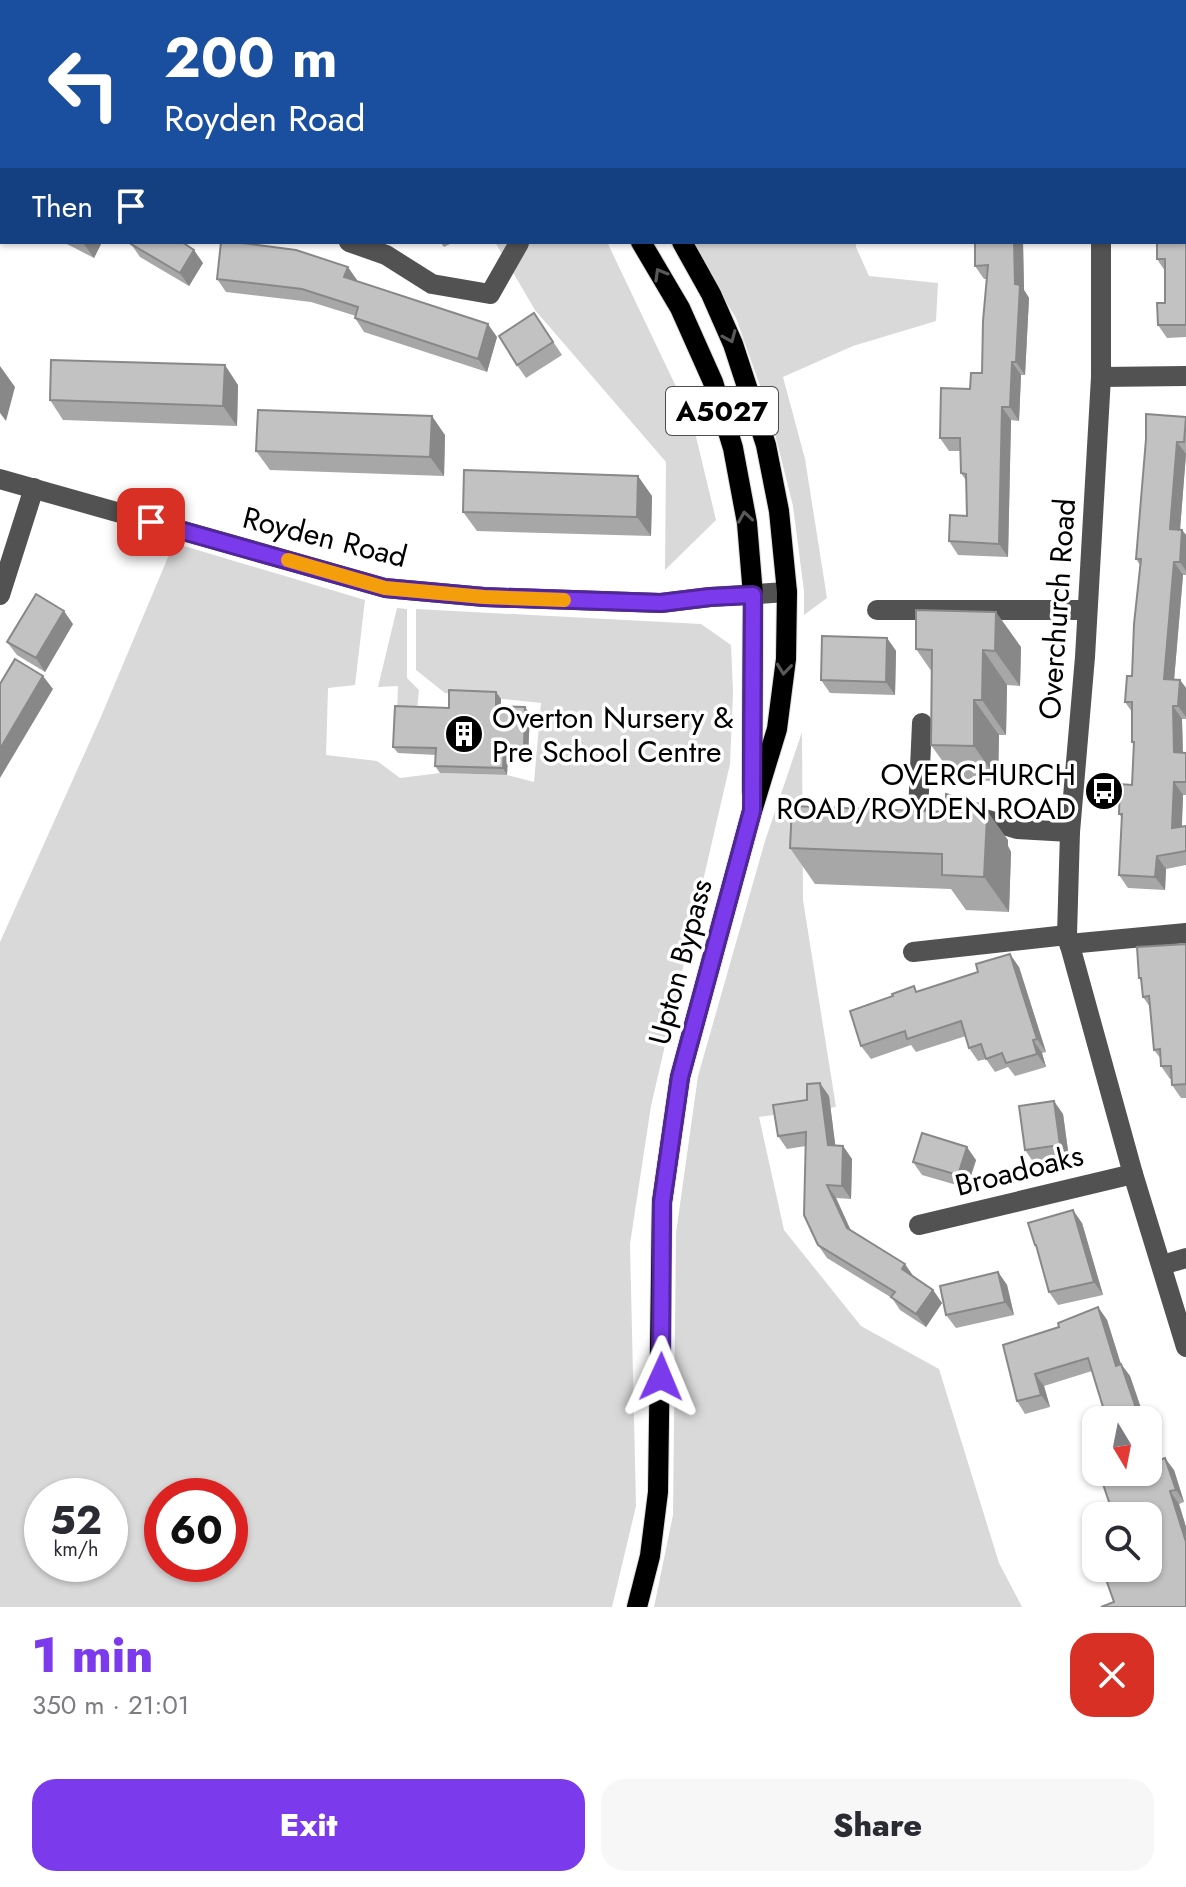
<!DOCTYPE html>
<meta charset="utf-8">
<style>
:root{--surface:#fff;--page:#f7f7f7;--text:#2b2b33;--muted:#7c7c81;--accent:#7c3aed}
body{margin:0;font-family:Jost,sans-serif;background:var(--page);color:var(--text);height:100vh;display:flex;flex-direction:column;font-size:30px;white-space:nowrap}
*{box-sizing:border-box;margin:0}
p{font-size:26px;color:var(--muted)}
.icon{flex:none;width:44px;height:44px;fill:none;stroke:currentColor;stroke-width:2;stroke-linecap:round;stroke-linejoin:round}
.map{position:relative;height:1607px;overflow:hidden}
.sheet{display:flex;flex-direction:column;background:var(--surface);flex:1}
.sheet>*{flex:none}
.banner{position:absolute;left:0px;top:0px;width:1186px;height:244px;box-shadow:0 2px 6px #0004;background:#1a4fa0;color:#fff;overflow:hidden}
.needle{width:52px;rotate:170deg}
.fabs{position:absolute;left:1082px;top:1406px;display:grid;gap:16px}
.fabs a{display:grid;place-items:center;width:80px;height:80px;border-radius:16px;background:var(--surface);box-shadow:0 2px 6px #0004;font-size:40px}
.speed{position:absolute;left:24px;top:1478px;display:flex;gap:16px;font-size:40px;font-weight:700;text-align:center}
.speed>*{display:grid;place-content:center;width:104px;height:104px;border-radius:50%;background:var(--surface);box-shadow:0 2px 6px #0004;line-height:1}
.speed small{font-size:20px;font-weight:400}
.speed .limit{border:12px solid #d22;background:#fff;color:#111}
.pin{position:absolute;display:grid;place-items:center;width:68px;height:68px;color:#fff;margin:-34px;border-radius:16px;box-shadow:0 4px 12px #0006}
.me{position:absolute;width:88px;margin:-44px;rotate:1deg;stroke-linejoin:round;filter:drop-shadow(0 0 6px #0008)}
.turn{display:flex;align-items:center;gap:28px;height:168px;padding:0 32px;font-size:36px}
.turn .icon{width:104px;height:104px;stroke-width:2.5}
.turn b{display:block;font-size:56px;line-height:68px}
.then{display:flex;align-items:center;height:76px;padding:0 32px;background:#0003;gap:16px;font-size:30px}
.round{display:grid;place-items:center;flex:none;width:84px;height:84px;border-radius:24px;background:var(--page)}
.summary{display:flex;align-items:center;justify-content:space-between;height:136px;padding:0 32px}
h1{font-size:48px;font-weight:800;line-height:60px;color:var(--accent)}
.button{display:flex;gap:16px;margin-top:auto;padding:16px 32px}
.button a{flex:1;height:92px;border-radius:24px;background:var(--accent);color:#fff;font-size:32px;font-weight:800;line-height:92px;text-align:center}
.button a+a{background:var(--page);color:var(--text)}
.map>svg:first-child{display:block}
</style>
<div class="map">
<svg width="1186" height="1607" viewBox="0 0 1186 1607">
<rect width="100%" height="100%" fill="#fff"/>
<g fill="#d9d9d9" fill-rule="evenodd">
<polygon points="495,242 606,242 608,244 692,420 716,520 665,570 666,462 535,310"/>
<polygon points="690,242 856,242 856,247 869,276 938,283 936,321 853,346 783,377 805,459 827,598 804,615 804,591 793,506 770,414 736,318"/>
<path d="M174,543L365,600L355,685L328,688L326,755L377,761L400,778L440,773L507,775L534,782L541,703L445,693L416,670V609L701,624L731,645L733,692L730,764L651,1106L630,1244L636,1506L612,1607H0V942L100,719ZM42,1496H110V1564H42ZM162,1496H230V1564H162Z"/>
<polygon points="397,608 407,609 407,678 419,690 417,710 397,710 398,686 378,687"/>
<polygon points="802,732 803,900 836,1107 759,1117 784,1230 861,1326 939,1369 999,1563 1022,1607 654,1607 673,1515 676,1233 698,1076 765,841"/>
</g>
<g fill="none" stroke-linecap="round" stroke-linejoin="round">
<defs>
<g id="major">
<polyline points="435,0 437,2"/>
<polyline points="484,0 486,2"/>
<polyline points="641,242 680,308 713,382 733,448 747,523 753,595 752,791"/>
<polyline points="637,1607 650,1556 658,1492 662,1202 680,1077 752,811 777,729 786,659 787,592 779,511 766,445 733,344 711,294 682,242"/>
</g>
</defs>
<use href="#major" stroke="#dbdbdb" stroke-width="22"/>
<g stroke="#525252" stroke-width="20">
<polyline points="1064,0 1065,2"/>
<polyline points="1143,2 1151,0"/>
<polyline points="0,153 2,155"/>
<polyline points="349,242 386,255 432,284 490,294 519,243"/>
<polyline points="1101,242 1101,377 1085,657 1070,832 1067,935 1133,1174 1186,1347"/>
<polyline points="1101,377 1186,376"/>
<polyline points="0,479 385,588 484,597 661,603 710,597 787,592"/>
<polyline points="0,595 34,488"/>
<polyline points="877,610 1087,610"/>
<polyline points="918,813 922,723"/>
<polyline points="972,815 1017,829 1070,832"/>
<polyline points="1069,944 1186,933"/>
<polyline points="913,952 1067,935"/>
<polyline points="919,1225 1133,1174"/>
<polyline points="1162,1265 1186,1258"/>
</g>
<use href="#major" stroke="#000" stroke-width="20"/>
</g>
<g fill="#a7a7a7">
<polygon points="22,0 50,0 49,2 23,2"/>
<polygon points="123,0 180,0 178,2 121,2"/>
<polygon points="1185,80 1186,80 1186,337 1167,338 1158,325 1165,303 1165,271 1157,259"/>
<polygon points="63,242 102,242 94,258"/>
<polygon points="440,242 454,242 444,247"/>
<polygon points="975,242 1023,242 1024,290 1029,298 1025,375 1021,375 1019,421 1011,420 1008,557 958,555 949,541 967,516 967,482 961,473 961,451 949,451 940,438 970,389 982,373 987,279 984,279 975,266"/>
<polygon points="131,244 203,263 189,286 140,257"/>
<polygon points="217,279 357,280 357,281 497,337 487,372 364,332 355,318 356,316 311,302 226,292"/>
<polygon points="534,313 562,355 526,378 517,365"/>
<polygon points="238,385 237,426 63,420 50,400"/>
<polygon points="1186,417 1186,454 1180,530 1182,530 1186,535 1186,575 1183,575 1174,680 1180,680 1186,688 1186,719 1182,719 1183,752 1186,753 1186,795 1183,795 1182,826 1186,826 1186,865 1166,869 1165,890 1128,888 1119,875 1122,818 1119,814 1132,785 1134,745 1132,742 1132,712 1125,702 1132,676 1140,565 1136,559"/>
<polygon points="445,435 444,476 270,470 256,451"/>
<polygon points="652,496 651,536 477,531 463,512"/>
<polygon points="73,624 45,672 17,655 7,642"/>
<polygon points="887,638 896,651 895,695 830,693 821,680"/>
<polygon points="1021,647 1020,686 1007,685 1006,735 999,735 998,781 956,780 931,745 932,672 916,649"/>
<polygon points="496,692 501,699 501,707 525,707 530,714 528,755 508,754 507,775 440,773 435,766 436,755 398,753 393,747 449,708"/>
<polygon points="1008,840 1008,846 1011,852 1009,912 966,910 951,889 815,884 790,848"/>
<polygon points="1186,944 1186,1098 1181,1098 1172,1085 1172,1079 1170,1079 1161,1066 1161,1059 1154,1050 1150,1007 1143,997 1141,981 1139,978"/>
<polygon points="1019,967 1046,1052 1042,1053 1046,1067 1015,1076 1008,1067 995,1072 986,1059 978,1061 969,1048 966,1036 916,1052 911,1045 871,1059 861,1046 918,991"/>
<polygon points="829,1096 835,1145 843,1146 852,1159 851,1199 836,1198 851,1231 933,1290 942,1303 926,1327 900,1310 892,1298 827,1258 818,1245 806,1146 787,1149 778,1136"/>
<polygon points="1063,1114 1069,1158 1034,1163 1025,1150"/>
<polygon points="976,1160 967,1188 922,1175 913,1162"/>
<polygon points="1082,1223 1103,1295 1058,1305 1049,1292 1038,1250 1035,1245"/>
<polygon points="998,1272 1007,1285 1014,1315 956,1328 946,1315"/>
<polygon points="1098,1307 1107,1320 1121,1364 1130,1376 1145,1420 1107,1420 1092,1371 1044,1386 1050,1407 1025,1414 1017,1401 1059,1327"/>
<polygon points="1158,1460 1174,1470 1184,1502 1179,1504 1186,1527 1186,1607 1114,1602 1148,1568 1113,1514"/>
</g>
<g fill="#888">
<polygon points="35,0 50,0 49,2 36,2"/>
<polygon points="86,242 102,242 94,258 84,244"/>
<polygon points="1014,242 1023,242 1024,290 1029,298 1025,375 1016,362"/>
<polygon points="194,250 203,263 189,286 180,273"/>
<polygon points="348,267 357,280 354,291 344,277"/>
<polygon points="488,324 497,337 487,372 478,359"/>
<polygon points="1012,362 1021,375 1019,421 1010,407"/>
<polygon points="225,365 238,385 237,426 223,406"/>
<polygon points="0,366 15,387 6,421 0,413"/>
<polygon points="1002,407 1011,420 1008,557 999,544"/>
<polygon points="432,416 445,435 444,476 430,457"/>
<polygon points="1177,442 1186,454 1179,542 1170,529"/>
<polygon points="638,476 652,496 651,536 637,517"/>
<polygon points="1182,530 1186,535 1186,571 1180,562"/>
<polygon points="1174,562 1183,575 1173,692 1164,679"/>
<polygon points="64,611 73,624 45,672 36,658"/>
<polygon points="996,612 1021,647 1020,686 995,651"/>
<polygon points="887,638 896,651 895,695 886,682"/>
<polygon points="983,650 1007,685 1006,735 982,700"/>
<polygon points="43,676 53,689 0,778 0,749"/>
<polygon points="1180,680 1186,688 1186,717 1178,706"/>
<polygon points="496,692 501,699 500,713 496,706"/>
<polygon points="974,700 999,735 998,781 974,746"/>
<polygon points="1173,706 1182,719 1183,765 1174,752"/>
<polygon points="525,707 530,714 528,755 524,748"/>
<polygon points="504,748 508,754 507,775 503,768"/>
<polygon points="1174,782 1183,795 1181,841 1172,828"/>
<polygon points="983,805 1008,840 1008,846 1011,852 1009,912 984,877"/>
<polygon points="1157,856 1166,869 1165,890 1155,877"/>
<polygon points="1010,954 1019,967 1046,1052 1037,1039"/>
<polygon points="1033,1040 1042,1053 1046,1067 1037,1054"/>
<polygon points="820,1083 829,1096 837,1158 828,1145"/>
<polygon points="1054,1101 1063,1114 1069,1158 1060,1145"/>
<polygon points="843,1146 852,1159 851,1199 842,1186"/>
<polygon points="967,1147 976,1160 967,1188 958,1175"/>
<polygon points="827,1185 836,1198 856,1242 847,1228"/>
<polygon points="1073,1210 1082,1223 1103,1295 1094,1282"/>
<polygon points="905,1264 914,1277 902,1269"/>
<polygon points="998,1272 1007,1285 1014,1315 1005,1302"/>
<polygon points="933,1290 942,1303 926,1327 916,1314"/>
<polygon points="1098,1307 1107,1320 1125,1378 1116,1366"/>
<polygon points="1121,1364 1130,1376 1145,1420 1140,1420"/>
<polygon points="1035,1374 1044,1386 1050,1407 1041,1395"/>
<polygon points="1148,1430 1163,1474 1154,1462 1148,1443"/>
<polygon points="1165,1458 1174,1470 1184,1502 1176,1490"/>
<polygon points="1170,1491 1179,1504 1186,1527 1186,1542"/>
</g>
<g fill="#c2c2c2" stroke="#888" stroke-width="2">
<polygon points="123,0 162,0 164,2 121,2"/>
<polygon points="970,0 1007,0 1007,2 971,2"/>
<polygon points="0,29 2,30 2,73 0,72"/>
<polygon points="1184,80 1186,80 1186,325 1158,325 1157,303 1165,303 1165,259 1157,259 1157,242 1184,242"/>
<polygon points="0,175 2,176 2,217 0,216"/>
<polygon points="132,242 182,242 194,250 180,273 131,244"/>
<polygon points="221,242 234,242 296,250 348,267 344,277 488,324 478,359 355,318 358,307 302,289 217,279"/>
<polygon points="975,242 1014,242 1015,284 1020,285 1016,362 1012,362 1010,407 1002,407 999,544 949,541 950,515 967,516 966,474 961,473 960,438 940,438 941,388 970,389 971,373 982,373 983,321 988,265 975,266"/>
<polygon points="534,313 553,342 517,365 499,336"/>
<polygon points="51,360 225,365 223,406 50,400"/>
<polygon points="258,410 432,416 430,457 256,451"/>
<polygon points="1146,414 1186,417 1184,442 1177,442 1170,529 1182,530 1180,562 1174,562 1164,679 1180,680 1178,706 1173,706 1174,752 1186,753 1186,782 1174,782 1172,828 1186,826 1186,851 1157,856 1155,877 1119,875 1122,814 1119,814 1120,784 1132,785 1134,742 1132,742 1132,702 1125,702 1127,676 1132,676 1134,624 1141,559 1136,559 1146,439"/>
<polygon points="464,470 638,476 637,517 463,512"/>
<polygon points="36,594 64,611 36,658 7,642"/>
<polygon points="916,610 996,612 995,651 983,650 982,700 974,700 974,746 931,745 932,650 916,649"/>
<polygon points="822,636 887,638 886,682 821,680"/>
<polygon points="15,659 43,676 0,749 0,684"/>
<polygon points="449,690 496,692 496,706 525,707 524,748 504,748 503,768 435,766 436,748 393,747 395,706 449,708"/>
<polygon points="946,794 983,805 983,816 987,817 984,877 942,875 942,854 790,848 792,806 946,812"/>
<polygon points="1186,944 1186,1084 1172,1085 1171,1066 1161,1066 1160,1049 1154,1050 1149,996 1143,997 1141,978 1139,978 1137,947"/>
<polygon points="1010,954 1037,1039 1033,1040 1037,1054 1006,1063 1002,1053 986,1059 981,1044 969,1048 961,1021 907,1039 905,1031 861,1046 850,1011 893,996 892,994 914,986 916,992 978,972 976,964"/>
<polygon points="820,1083 828,1145 843,1146 842,1186 827,1185 847,1228 905,1264 902,1269 933,1290 916,1314 891,1297 895,1292 818,1245 804,1215 806,1132 778,1136 773,1105 807,1100 807,1084"/>
<polygon points="1054,1101 1060,1145 1025,1150 1019,1106"/>
<polygon points="922,1133 967,1147 958,1175 913,1162"/>
<polygon points="1073,1210 1094,1282 1049,1292 1036,1245 1035,1245 1028,1223"/>
<polygon points="998,1272 1005,1302 946,1315 940,1286"/>
<polygon points="1098,1307 1116,1366 1121,1364 1140,1420 1107,1420 1088,1358 1035,1374 1041,1395 1017,1401 1003,1345 1059,1327 1058,1323"/>
<polygon points="1148,1443 1154,1462 1165,1458 1176,1490 1170,1491 1186,1542 1186,1607 1101,1607 1114,1602 1102,1568 1148,1568 1148,1516 1109,1516 1113,1514 1099,1472 1148,1472"/>
<polygon points="1096,1448 1096,1465 1091,1450"/>
<polygon points="1096,1521 1096,1542 1089,1523"/>
</g>
<defs><path id="oneway-chevron" d="M-2-3.5L2.5 0L-2 3.5" fill="none" stroke-width="1.6" stroke-linecap="round" stroke-linejoin="round" transform="scale(2)"/></defs>
<g stroke="#595959">
<use href="#oneway-chevron" transform="translate(660 274) rotate(-120)"/>
<use href="#oneway-chevron" transform="translate(730 337) rotate(67)"/>
<use href="#oneway-chevron" transform="translate(745 517) rotate(-99)"/>
<use href="#oneway-chevron" transform="translate(784 669) rotate(96)"/>
</g>
<g fill="none" stroke-linecap="round" stroke-linejoin="round">
<defs>
<polyline id="route" points="151,522 385,588 484,597 661,603 710,597 753,595 752,811 680,1077 662,1202 661,1377"/>
</defs>
<use href="#route" stroke="#51269a" stroke-width="20"/>
<use href="#route" stroke="#7c3aed" stroke-width="14"/>
<polyline stroke="#f59e0b" stroke-width="14" points="288,560 385,588 484,597 564,600"/>
</g>
<defs>
<symbol id="building-disc" viewBox="-11 -11 22 22"><circle r="9.5" fill="#000" stroke="#fff"/><path d="M-4-6H4V6H1V3H-1V6H-4ZM-2.5-4.3h1.7v1.8h-1.7ZM.8-4.3h1.7v1.8H.8ZM-2.5-1h1.7V.8h-1.7ZM.8-1h1.7V.8H.8Z" fill="#fff"/></symbol>
<symbol id="bus-disc" viewBox="-11 -11 22 22"><circle r="9.5" fill="#000" stroke="#fff"/><path d="M-5-6H5V4H4V6H2V4H-2V6H-4V4H-5ZM-3.5-4V0h7V-4ZM-3.5 1.2v1.5H-2V1.2ZM2 1.2v1.5H3.5V1.2Z" fill="#fff"/></symbol>
</defs>
<g fill-rule="evenodd">
<use href="#building-disc" x="442" y="712" width="44" height="44"/>
<use href="#bus-disc" x="1082" y="769" width="44" height="44"/>
</g>
<g text-anchor="middle" dominant-baseline="central" stroke-width="7" stroke-linejoin="round" paint-order="stroke">
<rect fill="#fff" stroke="#4c4c4c" stroke-width="2" x="666" y="387" width="112" height="48" rx="6"/>
<g font-size="28" font-weight="bold" fill="#000">
<text x="722" y="411">A5027</text>
</g>
<g font-size="30" fill="#000" stroke="#fff">
<text transform="translate(325 537) rotate(14)">Royden Road</text>
<text transform="translate(1057 609) rotate(-86)">Overchurch Road</text>
<text transform="translate(680 962) rotate(-75)">Upton Bypass</text>
<text transform="translate(1019 1170) rotate(-14)">Broadoaks</text>
</g>
<g font-size="30" fill="#000" stroke="#fff" text-anchor="start">
<text x="492" y="717">Overton Nursery &amp;<tspan x="492" dy="34">Pre School Centre</tspan></text>
<text x="1076" y="774" text-anchor="end">OVERCHURCH<tspan x="1076" dy="34">ROAD/ROYDEN ROAD</tspan></text>
</g>
</g>
</svg>
<div class="fabs">
<a><svg class="needle" viewBox="-14 -14 28 28"><path d="M0-13l5 13h-10z" fill="#e53935"/><path d="M0 13l5-13h-10z" fill="#7c7c81"/></svg></a>
<a><svg class="icon" aria-label="search" viewBox="0 0 24 24"><circle cx="10" cy="10" r="6"/><path d="M15 15l6 6"/></svg></a>
</div>
<div class="speed"><div>52<small>km/h</small></div><div class="limit">60</div></div>
<div class="pin" style="left:151px;top:522px;background:#d93025"><svg class="icon" aria-label="arrive" viewBox="0 0 24 24"><path d="M6 21V4h12l-3 4 3 4H6"/></svg></div>
<svg class="me" style="left:661px;top:1377px" viewBox="-20 -20 40 40"><path d="M0-17L14 15 0 8-14 15z" fill="#7c3aed" stroke="#fff" stroke-width="4"/></svg>
<div class="banner">
<div class="turn"><svg class="icon" aria-label="left" viewBox="0 0 24 24"><path d="M17 20v-9H6M10 6l-5 5 5 5"/></svg><div><b>200 m</b>Royden Road</div></div>
<div class="then">Then<svg class="icon" aria-label="arrive" viewBox="0 0 24 24"><path d="M6 21V4h12l-3 4 3 4H6"/></svg></div>
</div>
</div>
<section class="sheet">
<div class="summary"><div><h1>1 min</h1><p>350 m · 21:01</p></div><a class="round" style="background:#d93025;color:#fff"><svg class="icon" aria-label="close" viewBox="0 0 24 24"><path d="M6 6l12 12M18 6L6 18"/></svg></a></div>
<div class="button"><a>Exit</a><a>Share</a></div>
</section>
